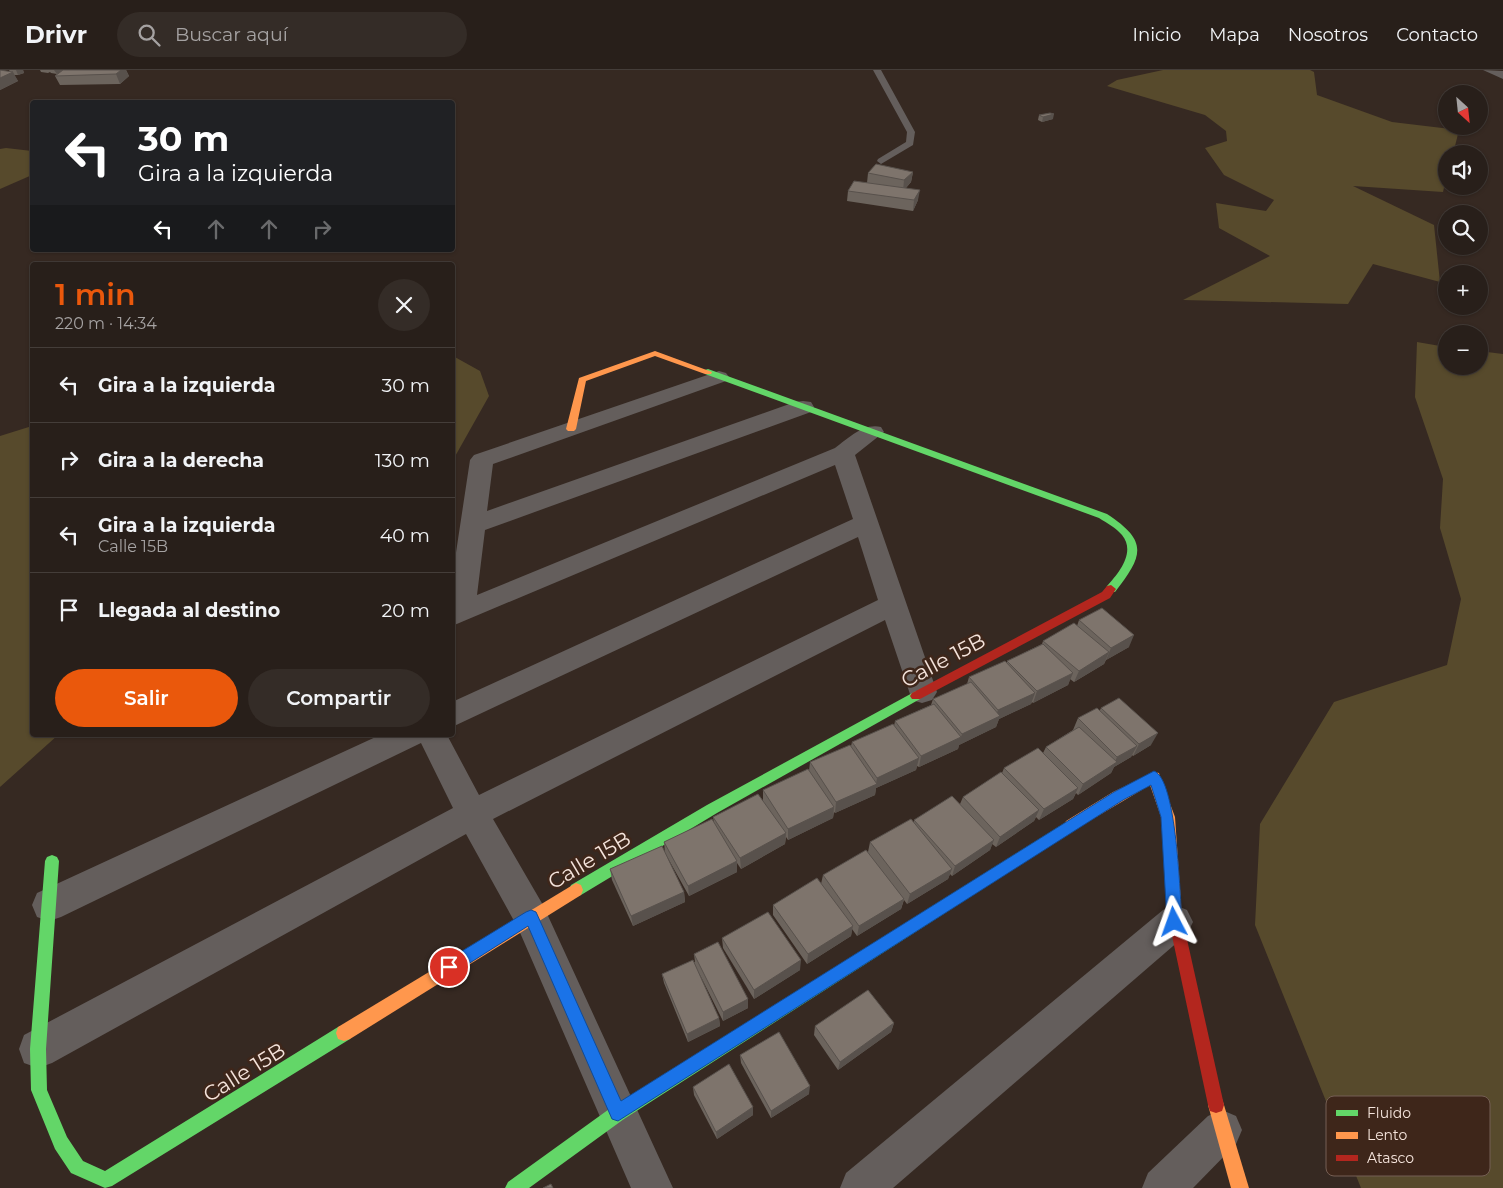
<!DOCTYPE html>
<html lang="es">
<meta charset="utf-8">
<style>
:root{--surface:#281f1a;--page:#342c27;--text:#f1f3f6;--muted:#a5a2a2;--line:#443d39;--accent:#ea580c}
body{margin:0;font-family:Montserrat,sans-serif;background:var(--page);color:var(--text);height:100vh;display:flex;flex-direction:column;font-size:19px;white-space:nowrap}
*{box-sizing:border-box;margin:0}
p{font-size:16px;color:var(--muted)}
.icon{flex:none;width:28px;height:28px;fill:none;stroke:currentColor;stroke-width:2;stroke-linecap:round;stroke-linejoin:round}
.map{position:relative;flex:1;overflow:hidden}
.drawer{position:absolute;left:30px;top:192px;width:425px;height:475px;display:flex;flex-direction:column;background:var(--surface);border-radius:5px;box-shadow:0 1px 4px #0004,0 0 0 1px var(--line)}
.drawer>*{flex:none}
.banner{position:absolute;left:30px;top:30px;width:425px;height:152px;border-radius:5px;box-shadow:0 1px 4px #0004,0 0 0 1px var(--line);background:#202124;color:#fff;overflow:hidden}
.needle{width:32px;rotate:153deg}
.controls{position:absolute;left:1438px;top:15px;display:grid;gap:10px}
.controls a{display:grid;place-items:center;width:50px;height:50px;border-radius:50%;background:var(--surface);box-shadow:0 1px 4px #0004,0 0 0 1px var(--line);font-size:25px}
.pin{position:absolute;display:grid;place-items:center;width:42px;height:42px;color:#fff;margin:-21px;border:2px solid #fff;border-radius:50%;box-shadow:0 1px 5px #0007}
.me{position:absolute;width:55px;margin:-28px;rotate:356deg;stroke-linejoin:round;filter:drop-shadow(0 0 4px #0008)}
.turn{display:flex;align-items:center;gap:18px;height:105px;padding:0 25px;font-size:22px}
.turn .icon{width:65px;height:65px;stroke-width:2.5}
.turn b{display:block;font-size:35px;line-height:42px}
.lanes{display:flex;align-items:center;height:48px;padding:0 25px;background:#0003;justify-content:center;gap:25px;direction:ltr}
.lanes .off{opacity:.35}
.round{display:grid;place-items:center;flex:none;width:52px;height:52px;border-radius:26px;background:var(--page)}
.headline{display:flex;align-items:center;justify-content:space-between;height:85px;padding:0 25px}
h1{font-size:30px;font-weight:600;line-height:38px;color:var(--accent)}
.cta{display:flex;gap:10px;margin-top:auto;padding:10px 25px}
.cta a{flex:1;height:58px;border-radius:30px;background:var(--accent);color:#fff;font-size:20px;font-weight:600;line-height:58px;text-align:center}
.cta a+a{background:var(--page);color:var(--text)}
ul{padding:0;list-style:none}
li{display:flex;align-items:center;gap:15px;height:75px;padding:0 25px;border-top:1px solid var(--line)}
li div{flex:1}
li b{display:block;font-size:19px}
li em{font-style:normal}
header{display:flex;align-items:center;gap:30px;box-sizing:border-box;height:70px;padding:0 25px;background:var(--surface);border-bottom:1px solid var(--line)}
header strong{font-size:24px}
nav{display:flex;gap:28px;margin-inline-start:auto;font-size:18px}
.search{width:350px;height:45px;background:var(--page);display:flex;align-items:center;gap:12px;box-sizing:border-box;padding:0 18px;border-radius:28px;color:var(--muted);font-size:19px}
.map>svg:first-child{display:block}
</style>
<header>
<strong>Drivr</strong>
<div class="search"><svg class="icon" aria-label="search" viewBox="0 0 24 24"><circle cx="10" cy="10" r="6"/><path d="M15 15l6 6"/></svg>Buscar aquí</div>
<nav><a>Inicio</a><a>Mapa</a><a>Nosotros</a><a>Contacto</a></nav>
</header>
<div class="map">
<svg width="1503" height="1118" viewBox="0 0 1503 1118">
<rect width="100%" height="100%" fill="#362922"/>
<g fill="#574a2c">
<polygon points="1163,0 1310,0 1314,2 1317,25 1392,52 1459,60 1453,84 1446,84 1446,109 1443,122 1353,116 1434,155 1440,212 1373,194 1348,234 1183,230 1270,186 1219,158 1216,133 1266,141 1274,130 1224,105 1205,78 1227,71 1226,61 1205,45 1107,16 1117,10"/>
<polygon points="6,78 32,81 32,105 0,119 0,79"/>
<polygon points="1417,272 1446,277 1446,296 1479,296 1479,281 1503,284 1503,1118 1361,1118 1255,855 1260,754 1334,632 1447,595 1461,529 1440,458 1443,409 1415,327"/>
<polygon points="453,286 480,301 489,326 453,390"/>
<polygon points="32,356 32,665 58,665 0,717 0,366"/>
</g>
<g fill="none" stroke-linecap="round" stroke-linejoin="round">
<polygon fill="#645e5c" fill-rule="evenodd" points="873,0 881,0 915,62 913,75 881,94 877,91 878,89 906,72 907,62"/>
<g fill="#645e5c" fill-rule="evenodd">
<polygon points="1483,0 1503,1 1503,9"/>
<path d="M719,301L726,303L729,307L726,311L493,394L487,441L795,332L803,331L811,332L814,337L811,342L485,460L477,525L835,378C849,368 863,353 881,357L884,362L855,385L937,622L932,630L922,633L912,630L885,550L493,749L543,835L673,1118H631L518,858L466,764L52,993L38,998L24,993L19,979L24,965L453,738L421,673L61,847L49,851L37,847L32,835L37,823L380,665H447L479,725L878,530L858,467L452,657V632L853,449L835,395L452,556V509L470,390L474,385Z"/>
<polygon points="1175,835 1187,840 1193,852 1187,864 893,1118 840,1118 846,1103 1163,840"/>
<polygon points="1222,1040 1236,1046 1242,1060 1236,1074 1193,1118 1142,1118 1148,1103 1208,1046"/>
</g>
<g fill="#63d668" fill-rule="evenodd">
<path d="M708,299L1107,444C1148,471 1144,485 1115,522H1107L1106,519L1107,516C1119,503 1136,482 1122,465C1116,458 1107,453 1099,448L705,304V300Z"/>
<polygon points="916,621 920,623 922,626 920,629 717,743 581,825 576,827 571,825 569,820 571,815 707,735"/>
<polygon points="1071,749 1076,751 1078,755 1076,759 624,1049 529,1118 505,1118 508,1112 612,1037"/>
<polygon points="52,785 57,787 59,791 46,979 47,1020 67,1067 83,1091 105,1101 338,957 344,955 350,957 352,963 350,969 112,1116 105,1118 71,1103 55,1079 31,1020 30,979 45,791 47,787"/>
</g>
<g fill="#ff974d" fill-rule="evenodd">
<polygon points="655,281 712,302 711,304 705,304 655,286 586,311 576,359 574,361 568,361 566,359 579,308"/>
<polygon points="1154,702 1159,703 1160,707 1175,747 1182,847 1180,852 1175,854 1170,852 1168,847 1161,747 1150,715 1076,759 1071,761 1066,759 1064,755 1066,751 1113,722"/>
<polygon points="576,813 581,815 583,820 581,825 350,969 344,971 338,969 336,963 338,957"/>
<polygon points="1216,1027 1222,1029 1224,1035 1249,1118 1231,1118 1208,1035 1210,1029"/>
</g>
<g fill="#b3261e" fill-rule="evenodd">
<polygon points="1111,515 1116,519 1110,528 920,629 912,629 910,626 912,623 1102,522 1107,516"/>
<polygon points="1175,840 1180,842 1182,847 1224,1035 1222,1041 1216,1043 1210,1041 1208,1035 1168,847 1170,842"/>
</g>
</g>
<g fill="#6c645d">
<polygon points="0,0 4,0 2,1 10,2 9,0 23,0 24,3 18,5 14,5 18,11 0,20"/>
<polygon points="40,0 126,0 129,6 120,14 60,15 55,6 57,4 51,3 50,2 48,3 41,2"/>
<polygon points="1039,45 1053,49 1042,52 1038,50"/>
<polygon points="913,102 911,112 906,118 918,130 913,141 847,131 848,121 867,113 868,103"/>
<polygon points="1079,550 1129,577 1106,590 1104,594 1074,612 1070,609 1068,615 1033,633 1032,632 1031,634 999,649 996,657 959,675 958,679 919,697 917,696 916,700 876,718 875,725 835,743 834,742 833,748 788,770 786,767 785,774 741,799 737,793 737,802 689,826 665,783 664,772 714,753 713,747 763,731 763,720 809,701 810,692 851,676 852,672 894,656 895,651 931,635 933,629 967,614 969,607 1007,593 1007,591 1042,574 1043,571 1077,556"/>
<polygon points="1101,638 1151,675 1133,686 1132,685 1131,687 1114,697 1111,703 1078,725 1076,723 1073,729 1039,750 1036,747 1034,751 996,777 992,774 990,780 952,806 950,804 948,809 907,834 904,830 901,839 857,866 852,859 851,866 807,894 773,845 773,835 821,814 823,805 868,782 870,772 914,752 914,750 960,734 963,727 1002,703 1004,698 1043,683 1046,677 1073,660 1078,648 1100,640"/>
<polygon points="610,799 684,822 685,832 633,856 612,810"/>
<polygon points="722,868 800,900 754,929 723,878"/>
<polygon points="694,884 748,929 748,938 723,951 699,903 719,948 720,956 688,972 664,913 662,904 695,892"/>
<polygon points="894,953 891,962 838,1000 814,965 815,956"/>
<polygon points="740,985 809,1024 771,1048 741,993"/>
<polygon points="693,1017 753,1037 753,1045 717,1069 694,1025"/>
</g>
<g fill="#58514c">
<polygon points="16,0 23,0 24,3 18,5"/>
<polygon points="54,0 64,0 57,4"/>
<polygon points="121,0 126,0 129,6 120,14 116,4"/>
<polygon points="13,2 18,11 0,20 0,8"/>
<polygon points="1054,44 1053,49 1042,52 1043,47"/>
<polygon points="913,102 911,112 903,121 904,110"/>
<polygon points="920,120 918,130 913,141 914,130"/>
<polygon points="1134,565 1129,577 1106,590 1111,578"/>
<polygon points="1109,582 1104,594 1074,612 1079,601"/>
<polygon points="1073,603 1068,615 1033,633 1037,621"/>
<polygon points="1035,623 1031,634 999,649 996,657 959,675 958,679 919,697 921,686 961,667 962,664 995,648 998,640"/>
<polygon points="1158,663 1151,675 1133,686 1139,674"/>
<polygon points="1137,676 1131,687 1114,697 1111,703 1078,725 1083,714 1114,694 1117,687"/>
<polygon points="919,688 916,700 876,718 875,725 835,743 836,732 876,714 877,708"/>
<polygon points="1078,718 1073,729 1039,750 1044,739"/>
<polygon points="834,737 833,748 788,770 788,759"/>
<polygon points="1039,740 1034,751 996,777 1000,767"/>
<polygon points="786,763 785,774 741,799 740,788"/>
<polygon points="994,770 990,780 952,806 955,796"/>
<polygon points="737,791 737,802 689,826 688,816"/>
<polygon points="952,799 948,809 907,834 910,824"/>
<polygon points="684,822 685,832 633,856 631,846"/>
<polygon points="904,829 901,839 857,866 859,856"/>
<polygon points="853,856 851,866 807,894 808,884"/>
<polygon points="801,890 800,900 754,929 754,920"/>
<polygon points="748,929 748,938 723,951 723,942"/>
<polygon points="719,948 720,956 688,972 687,964"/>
<polygon points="894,953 891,962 838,1000 840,992"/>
<polygon points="810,1016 809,1024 771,1048 771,1041"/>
<polygon points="753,1037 753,1045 717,1069 716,1062"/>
</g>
<g fill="#7e746c" stroke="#58514c">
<polygon points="0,0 13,2 0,8"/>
<polygon points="63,0 121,0 116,4 55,6"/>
<polygon points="1050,43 1054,44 1043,47 1039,45"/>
<polygon points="876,94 913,102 904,110 868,103"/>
<polygon points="854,111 920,120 914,130 848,121"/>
<polygon points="1102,538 1134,565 1111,578 1079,550"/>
<polygon points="1074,553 1109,582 1079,601 1043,571"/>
<polygon points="1043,574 1073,603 1037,621 1007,591"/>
<polygon points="1005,591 1035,623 998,640 969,607"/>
<polygon points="971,612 1000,646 962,664 933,629"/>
<polygon points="1119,628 1158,663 1139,674 1101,638"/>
<polygon points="934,634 961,667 921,686 895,651"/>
<polygon points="1097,638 1137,676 1117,687 1078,648"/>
<polygon points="893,654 919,688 877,708 852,672"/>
<polygon points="1079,657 1117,692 1083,714 1046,677"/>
<polygon points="850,675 877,714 836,732 810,692"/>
<polygon points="1038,678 1078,718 1044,739 1004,698"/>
<polygon points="808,699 834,737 788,759 763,720"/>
<polygon points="1001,702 1039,740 1000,767 963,727"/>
<polygon points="758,724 786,763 740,788 713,747"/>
<polygon points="952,726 994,770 955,796 914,750"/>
<polygon points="712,749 737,791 688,816 664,772"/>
<polygon points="911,749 952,799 910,824 870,772"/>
<polygon points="662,776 684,822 631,846 610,799"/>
<polygon points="866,780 904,829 859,856 823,805"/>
<polygon points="817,808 853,856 808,884 773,835"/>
<polygon points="768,842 801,890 754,920 722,868"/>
<polygon points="718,872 748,929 723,942 694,884"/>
<polygon points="693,890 719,948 687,964 662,904"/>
<polygon points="868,920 894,953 840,992 815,956"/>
<polygon points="779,962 810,1016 771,1041 740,985"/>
<polygon points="729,994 753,1037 716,1062 693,1017"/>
<polygon points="551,1114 553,1118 543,1118"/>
</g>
<path fill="#1a73e8" stroke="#114b97" d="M1154,701C1177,709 1180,828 1182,852L1180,857L1174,859L1169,857L1167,852L1161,747L1151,715L1123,730L618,1051L612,1049L528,856L454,903L449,905L444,903L442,897L444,892L526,842L531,840L536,842L621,1031L1114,722Z"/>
<g text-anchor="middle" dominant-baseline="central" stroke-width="5" stroke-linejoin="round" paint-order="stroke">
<g font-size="21" fill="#f5e4dc" stroke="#3e261a">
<text transform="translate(943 590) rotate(-28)">Calle 15B</text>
<text transform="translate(589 790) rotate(-31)">Calle 15B</text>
<text transform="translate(244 1002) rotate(-32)">Calle 15B</text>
</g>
</g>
<rect x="1326" y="1026" width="164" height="80" rx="8" fill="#3e261a" stroke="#755f54" stroke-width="1"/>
<rect x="1336" y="1040" width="22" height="6" fill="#63d668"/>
<rect x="1336" y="1062" width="22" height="7" fill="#ff974d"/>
<rect x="1336" y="1085" width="22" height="6" fill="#b3261e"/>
<g font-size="14" fill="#f5e4dc">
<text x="1367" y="1048">Fluido</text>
<text x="1367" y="1070">Lento</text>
<text x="1367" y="1093">Atasco</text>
</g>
</svg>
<div class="controls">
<a><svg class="needle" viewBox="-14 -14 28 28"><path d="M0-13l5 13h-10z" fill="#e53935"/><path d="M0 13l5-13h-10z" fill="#a5a2a2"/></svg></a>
<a><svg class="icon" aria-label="sound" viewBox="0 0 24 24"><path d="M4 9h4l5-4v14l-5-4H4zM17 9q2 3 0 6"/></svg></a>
<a><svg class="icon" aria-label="search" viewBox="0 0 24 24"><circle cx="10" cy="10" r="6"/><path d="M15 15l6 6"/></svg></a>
<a>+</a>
<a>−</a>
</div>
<div class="pin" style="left:449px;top:897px;background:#d93025"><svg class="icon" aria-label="arrive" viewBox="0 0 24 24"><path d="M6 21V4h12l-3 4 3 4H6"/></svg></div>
<svg class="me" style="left:1174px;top:852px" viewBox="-20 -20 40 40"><path d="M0-17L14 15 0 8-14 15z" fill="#1a73e8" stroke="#fff" stroke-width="4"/></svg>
<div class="banner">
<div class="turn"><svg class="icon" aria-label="left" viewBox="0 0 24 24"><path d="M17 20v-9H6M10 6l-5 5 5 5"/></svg><div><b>30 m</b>Gira a la izquierda</div></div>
<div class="lanes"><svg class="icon" aria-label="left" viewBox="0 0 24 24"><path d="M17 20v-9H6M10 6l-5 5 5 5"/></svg><svg class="icon off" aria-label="ahead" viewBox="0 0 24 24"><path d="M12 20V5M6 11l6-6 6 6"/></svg><svg class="icon off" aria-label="ahead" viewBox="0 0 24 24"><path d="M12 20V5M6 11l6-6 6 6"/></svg><svg class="icon off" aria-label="right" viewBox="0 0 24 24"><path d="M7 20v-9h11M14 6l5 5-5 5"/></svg></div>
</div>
<section class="drawer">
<div class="headline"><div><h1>1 min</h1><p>220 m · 14:34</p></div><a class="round"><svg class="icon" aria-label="close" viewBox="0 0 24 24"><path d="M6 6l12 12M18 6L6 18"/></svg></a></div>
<ul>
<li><svg class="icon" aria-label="left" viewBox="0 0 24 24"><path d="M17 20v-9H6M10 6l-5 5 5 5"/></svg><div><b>Gira a la izquierda</b></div><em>30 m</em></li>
<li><svg class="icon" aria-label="right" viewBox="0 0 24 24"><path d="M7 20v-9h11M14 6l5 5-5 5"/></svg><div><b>Gira a la derecha</b></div><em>130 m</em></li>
<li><svg class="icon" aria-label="left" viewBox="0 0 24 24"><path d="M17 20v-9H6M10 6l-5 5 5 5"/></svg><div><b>Gira a la izquierda</b><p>Calle 15B</p></div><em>40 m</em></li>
<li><svg class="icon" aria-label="arrive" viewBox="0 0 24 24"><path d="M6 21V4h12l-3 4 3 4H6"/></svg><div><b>Llegada al destino</b></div><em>20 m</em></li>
</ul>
<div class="cta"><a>Salir</a><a>Compartir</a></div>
</section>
</div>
